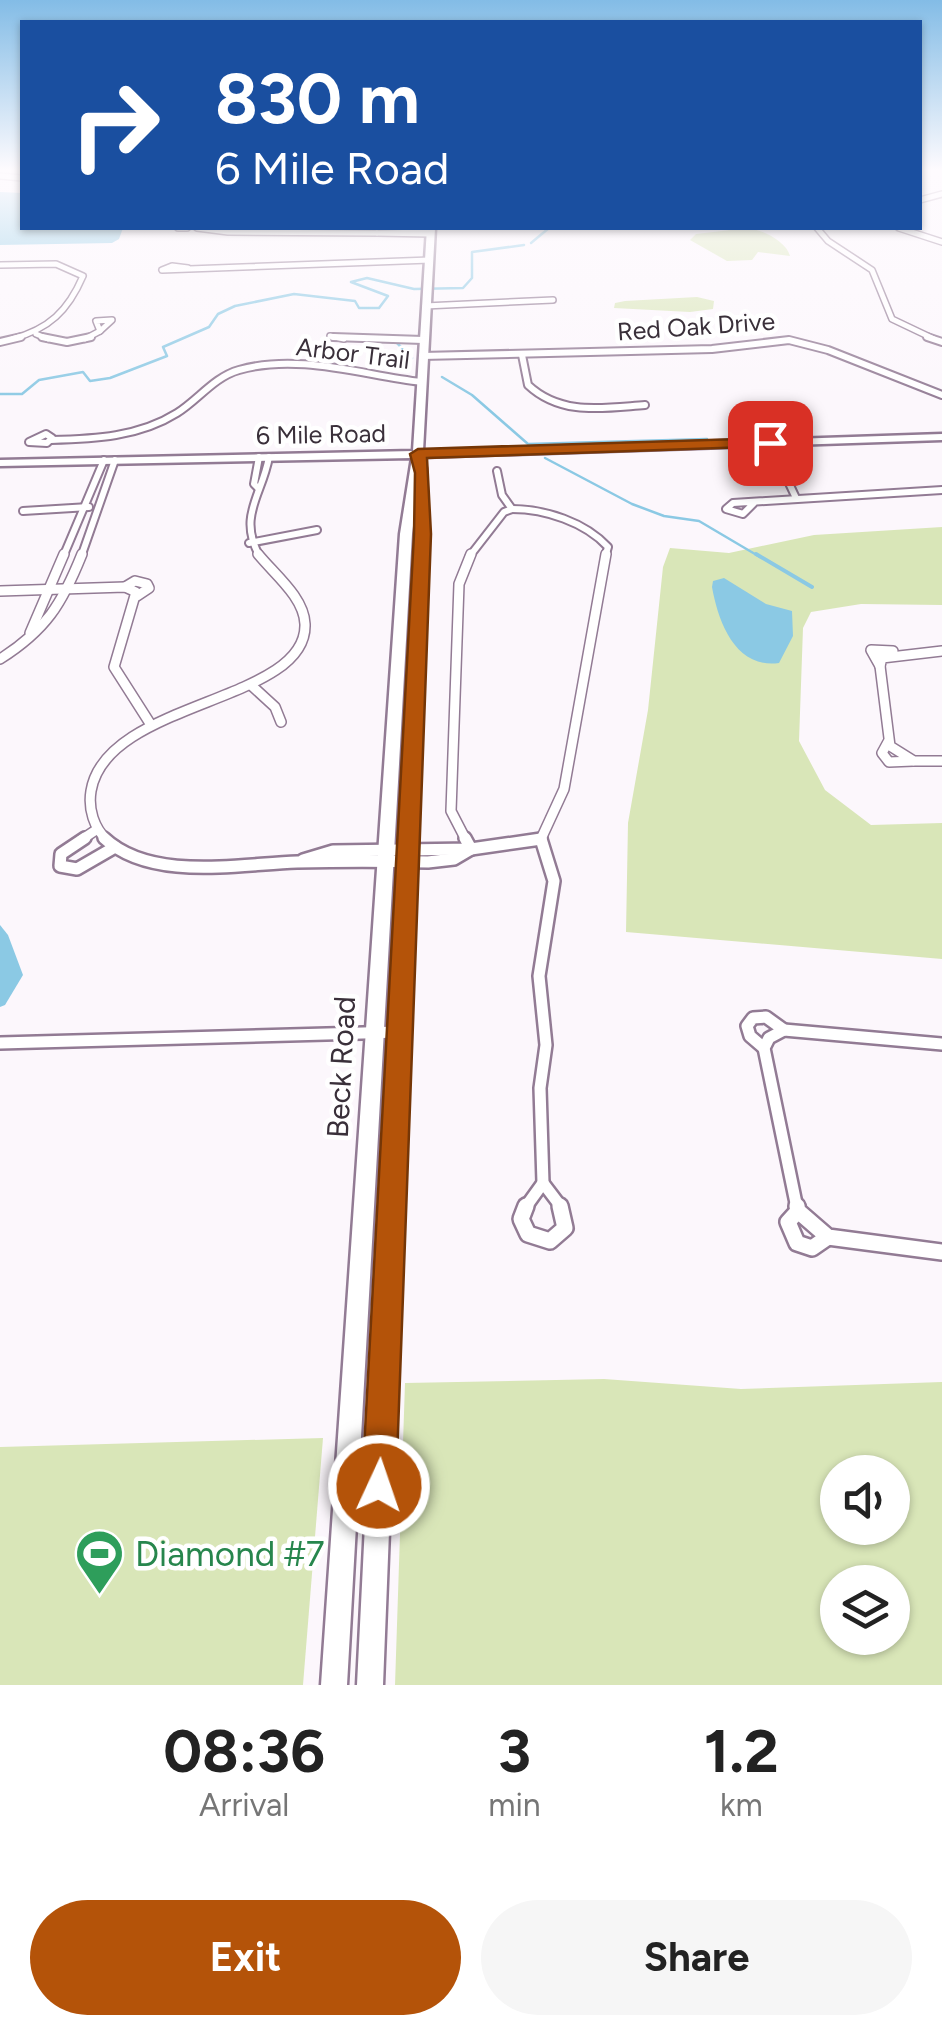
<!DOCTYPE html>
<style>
:root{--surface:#fff;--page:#f6f6f6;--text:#222;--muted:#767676;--accent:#b45309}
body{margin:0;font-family:Figtree,sans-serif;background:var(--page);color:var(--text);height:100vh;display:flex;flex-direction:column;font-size:38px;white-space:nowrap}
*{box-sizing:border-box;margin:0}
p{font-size:32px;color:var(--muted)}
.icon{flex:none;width:55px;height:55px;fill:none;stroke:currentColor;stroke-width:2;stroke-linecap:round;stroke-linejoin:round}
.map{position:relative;height:1685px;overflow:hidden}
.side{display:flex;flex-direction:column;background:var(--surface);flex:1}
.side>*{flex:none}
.top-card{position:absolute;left:20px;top:20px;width:902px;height:210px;border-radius:0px;box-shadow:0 2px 8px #0004;background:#1a4fa0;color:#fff;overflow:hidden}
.tools{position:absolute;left:820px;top:1455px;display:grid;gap:20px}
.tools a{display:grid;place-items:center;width:90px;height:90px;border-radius:50%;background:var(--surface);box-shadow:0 2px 8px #0004;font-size:50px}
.pin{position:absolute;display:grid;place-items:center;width:85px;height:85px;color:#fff;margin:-42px;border-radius:20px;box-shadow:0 5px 15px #0006}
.me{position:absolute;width:110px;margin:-55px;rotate:3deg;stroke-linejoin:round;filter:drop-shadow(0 0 8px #0008)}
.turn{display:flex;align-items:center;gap:35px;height:210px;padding:0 30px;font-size:45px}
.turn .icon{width:130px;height:130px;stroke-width:2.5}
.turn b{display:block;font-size:70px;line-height:85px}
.eta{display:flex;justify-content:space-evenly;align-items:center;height:170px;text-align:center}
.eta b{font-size:60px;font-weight:700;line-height:70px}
.action{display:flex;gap:20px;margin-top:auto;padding:20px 30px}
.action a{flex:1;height:115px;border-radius:60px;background:var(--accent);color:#fff;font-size:40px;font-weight:700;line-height:115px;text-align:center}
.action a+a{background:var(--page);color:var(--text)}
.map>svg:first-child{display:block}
</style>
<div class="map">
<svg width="942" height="1685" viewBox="0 0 942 1685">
<rect width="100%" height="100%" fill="#fcf7fc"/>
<g fill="#d9e6b8" fill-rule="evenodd">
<path d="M748,228C763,230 786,241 790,256L758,252L752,260L727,261L690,240L696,234Z"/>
<polygon points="697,297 714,301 713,309 690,312 614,308 615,303 625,301"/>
<polygon points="942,527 942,605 861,604 811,612 803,628 799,741 825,790 871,825 942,823 942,959 626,932 628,823 648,710 663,567 670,548 729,553 814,535"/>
<path d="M604,1379L741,1389L942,1382V1685H395L405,1383ZM838,1472H892V1528H838ZM838,1582H892V1638H838Z"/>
<polygon points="323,1438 303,1685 0,1685 0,1447"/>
</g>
<g fill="#8bc9e4">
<polygon points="0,192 22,193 22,228 123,228 119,239 112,243 0,245"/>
<path d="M724,578L766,604L792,611L793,636L779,663C735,669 718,621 712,587L713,581Z"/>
<polygon points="0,925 8,935 23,975 5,1005 0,1007"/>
</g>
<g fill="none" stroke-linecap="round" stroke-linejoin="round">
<g stroke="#8bc9e4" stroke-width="2.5">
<polyline points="531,243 549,228"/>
<polyline points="397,343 412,358"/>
<polyline points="442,377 472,395 528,444 707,439"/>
<polyline points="0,394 22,394 39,380 83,372 90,381 110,378 167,356 163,347 209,327 218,314 235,306 294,294 355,301 359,308 379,308 388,296 351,282 367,278 414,289 463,288 472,278 472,252 524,245"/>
<polyline points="545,458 632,504 664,516 699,521 760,557"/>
</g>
<polyline stroke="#8bc9e4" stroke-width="4" points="756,554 812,587"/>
<defs>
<g id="street-far4">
<polyline points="0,176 22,178"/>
<polyline points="920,200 942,194"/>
<polyline points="178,228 187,228"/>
<polyline points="197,228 228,232 377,233"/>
<polyline points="817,228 828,241 872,270 892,319 934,339"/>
<polyline points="899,228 942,242"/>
<polyline points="431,232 377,233 431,234"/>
<path d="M0,265L56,264L83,276C68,311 49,329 12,339"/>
<polyline points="188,268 172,266 162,270 430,260"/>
<polyline points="425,306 553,300"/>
<polygon points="112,320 100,331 96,321"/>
<polyline points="36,334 48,339"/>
<polyline points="330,336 344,339"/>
<polyline points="85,339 100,331"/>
</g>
<g id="street-far3">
<polyline points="42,337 67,342 91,337"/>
<polyline points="333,337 423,340"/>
<polyline points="927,337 942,342"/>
<polyline points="0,342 21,337"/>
<path d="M522,355L528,385C561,416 603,408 645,405"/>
<polyline points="422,356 712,349 789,340 828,350 942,395"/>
<polygon points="46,434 52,438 47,443 29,442"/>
<path d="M51,440C94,439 139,437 177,413C198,400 214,377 239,370C298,353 362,375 421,382"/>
<polyline points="770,443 796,498"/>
<polyline points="497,471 502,495 512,509"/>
<polyline points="258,488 254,484 259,457"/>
<polyline points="755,502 743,514 726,509 733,503 942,490"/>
<path d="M512,509C545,509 585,522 608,547L605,557"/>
<polyline points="23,511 89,507"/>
<polyline points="249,543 317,530"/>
<polyline points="63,557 104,460"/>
<polyline points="81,557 115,460"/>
<path d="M260,557C237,516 262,496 269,457"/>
<polyline points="469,557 504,512 512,509"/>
</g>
<g id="street-far2">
<polyline points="125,587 135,581 147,584 149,588 137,596"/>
<polyline points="0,591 125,587 136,592 114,667 151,725"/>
<polyline points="30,633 64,554"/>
<polyline points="942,651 882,658 880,666 890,746 914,761 942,761"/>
<path d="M0,659C46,630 62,604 82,554"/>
<polyline points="880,666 871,650 893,651"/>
<polyline points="251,685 275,707 281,722"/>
<polyline points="888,742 882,753 889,762 913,761"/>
<polyline points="541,839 564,789 606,554"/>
<polyline points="81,840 96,830"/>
<path d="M107,840C94,828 88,809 91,791C106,700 308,703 305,624C304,597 274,574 258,554"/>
<polyline points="466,840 451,811 459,584 471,554"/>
<polyline points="534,840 541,839"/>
</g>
<g id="street-far1">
<polyline points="85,838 61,854 60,866 77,869 115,847"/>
<path d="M104,838C151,882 239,864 297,862C341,861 384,861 428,862L454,859L471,849"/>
<polyline points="465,838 471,849"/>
<polyline points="541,839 554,881 539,976 546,1045 540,1088 543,1183"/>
<polyline points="303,860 333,851 471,849 541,839"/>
<polyline points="0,1043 399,1032"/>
<polyline points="764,1048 750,1036 747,1026 753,1018 766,1017 784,1030"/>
<polyline points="525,1208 543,1183 562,1208"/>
<polyline points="797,1208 764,1048 769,1038 784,1030 942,1044"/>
</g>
<g id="street">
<polyline points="526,1206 521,1219 528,1234 550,1241 565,1228 560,1206"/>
<polyline points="797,1206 798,1211 828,1237 942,1252"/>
<polyline points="798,1211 788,1222 797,1243 812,1248 828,1237"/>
</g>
<polygon id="secondary" points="427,228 435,228 423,451 942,434 942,440 422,457 421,465 426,468 428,534 383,1685 357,1685 416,502 412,534 347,1685 321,1685 400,534 412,458 0,466 0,460 413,451"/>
</defs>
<use href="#street-far4" stroke="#927b94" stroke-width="8"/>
<use href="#street-far3" stroke="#927b94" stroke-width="10"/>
<use href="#street-far2" stroke="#927b94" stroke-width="12"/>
<use href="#street-far1" stroke="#927b94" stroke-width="16"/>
<use href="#street" stroke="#927b94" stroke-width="20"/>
<use href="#secondary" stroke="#927b94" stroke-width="5"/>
<use href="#street-far4" stroke="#fff" stroke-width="5"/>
<use href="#street-far3" stroke="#fff" stroke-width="6"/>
<use href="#street-far2" stroke="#fff" stroke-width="9"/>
<use href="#street-far1" stroke="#fff" stroke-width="11"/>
<use href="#street" stroke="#fff" stroke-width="15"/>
<use href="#secondary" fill="#fff" fill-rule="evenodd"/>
</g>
<linearGradient id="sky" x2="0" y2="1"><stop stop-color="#83bce6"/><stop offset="0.42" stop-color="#fefbfe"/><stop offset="1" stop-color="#fefbfe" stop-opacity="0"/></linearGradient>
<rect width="942" height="406" fill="url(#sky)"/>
<polygon fill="#b45309" stroke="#753606" stroke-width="2.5" points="770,438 778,443 776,446 427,458 431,534 396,1486 391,1498 379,1503 367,1498 362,1486 414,534 415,473 410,454 418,449"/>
<defs>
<symbol id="stadium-pin" viewBox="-11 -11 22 30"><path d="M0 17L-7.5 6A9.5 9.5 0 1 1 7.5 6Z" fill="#2e9e5b" stroke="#fff"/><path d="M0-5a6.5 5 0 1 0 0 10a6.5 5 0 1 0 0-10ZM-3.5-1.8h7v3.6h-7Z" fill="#fff"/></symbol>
</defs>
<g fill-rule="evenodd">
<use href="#stadium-pin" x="72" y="1526" width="55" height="75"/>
</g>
<g text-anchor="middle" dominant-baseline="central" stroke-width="9" stroke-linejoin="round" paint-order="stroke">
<g font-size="25" fill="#3a303a" stroke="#fff">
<text transform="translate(696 326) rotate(-4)">Red Oak Drive</text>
<text transform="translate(353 353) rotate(7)">Arbor Trail</text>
<text transform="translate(321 434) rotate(-1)">6 Mile Road</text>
</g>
<g font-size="30" fill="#3a303a" stroke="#fff">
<text transform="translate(341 1067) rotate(-87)">Beck Road</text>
</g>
<g font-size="35" fill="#27864d" stroke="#fff" text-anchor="start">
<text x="135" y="1554">Diamond #7</text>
</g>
</g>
</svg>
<div class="tools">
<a><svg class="icon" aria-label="sound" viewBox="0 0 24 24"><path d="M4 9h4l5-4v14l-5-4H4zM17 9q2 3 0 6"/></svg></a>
<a><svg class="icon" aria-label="layers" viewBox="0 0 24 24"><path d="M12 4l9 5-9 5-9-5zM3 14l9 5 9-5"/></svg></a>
</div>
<div class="pin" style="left:770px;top:443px;background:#d93025"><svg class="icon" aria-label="arrive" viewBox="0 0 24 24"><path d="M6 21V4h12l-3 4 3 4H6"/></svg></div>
<svg class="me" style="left:379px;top:1486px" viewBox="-20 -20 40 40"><circle r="17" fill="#b45309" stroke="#fff" stroke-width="3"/><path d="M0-11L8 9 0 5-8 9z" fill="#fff"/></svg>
<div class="top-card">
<div class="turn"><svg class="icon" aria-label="right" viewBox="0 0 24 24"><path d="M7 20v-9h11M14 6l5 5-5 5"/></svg><div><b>830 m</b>6 Mile Road</div></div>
</div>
</div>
<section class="side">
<div class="eta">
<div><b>08:36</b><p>Arrival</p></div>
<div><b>3</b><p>min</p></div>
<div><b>1.2</b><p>km</p></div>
</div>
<div class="action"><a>Exit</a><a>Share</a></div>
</section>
